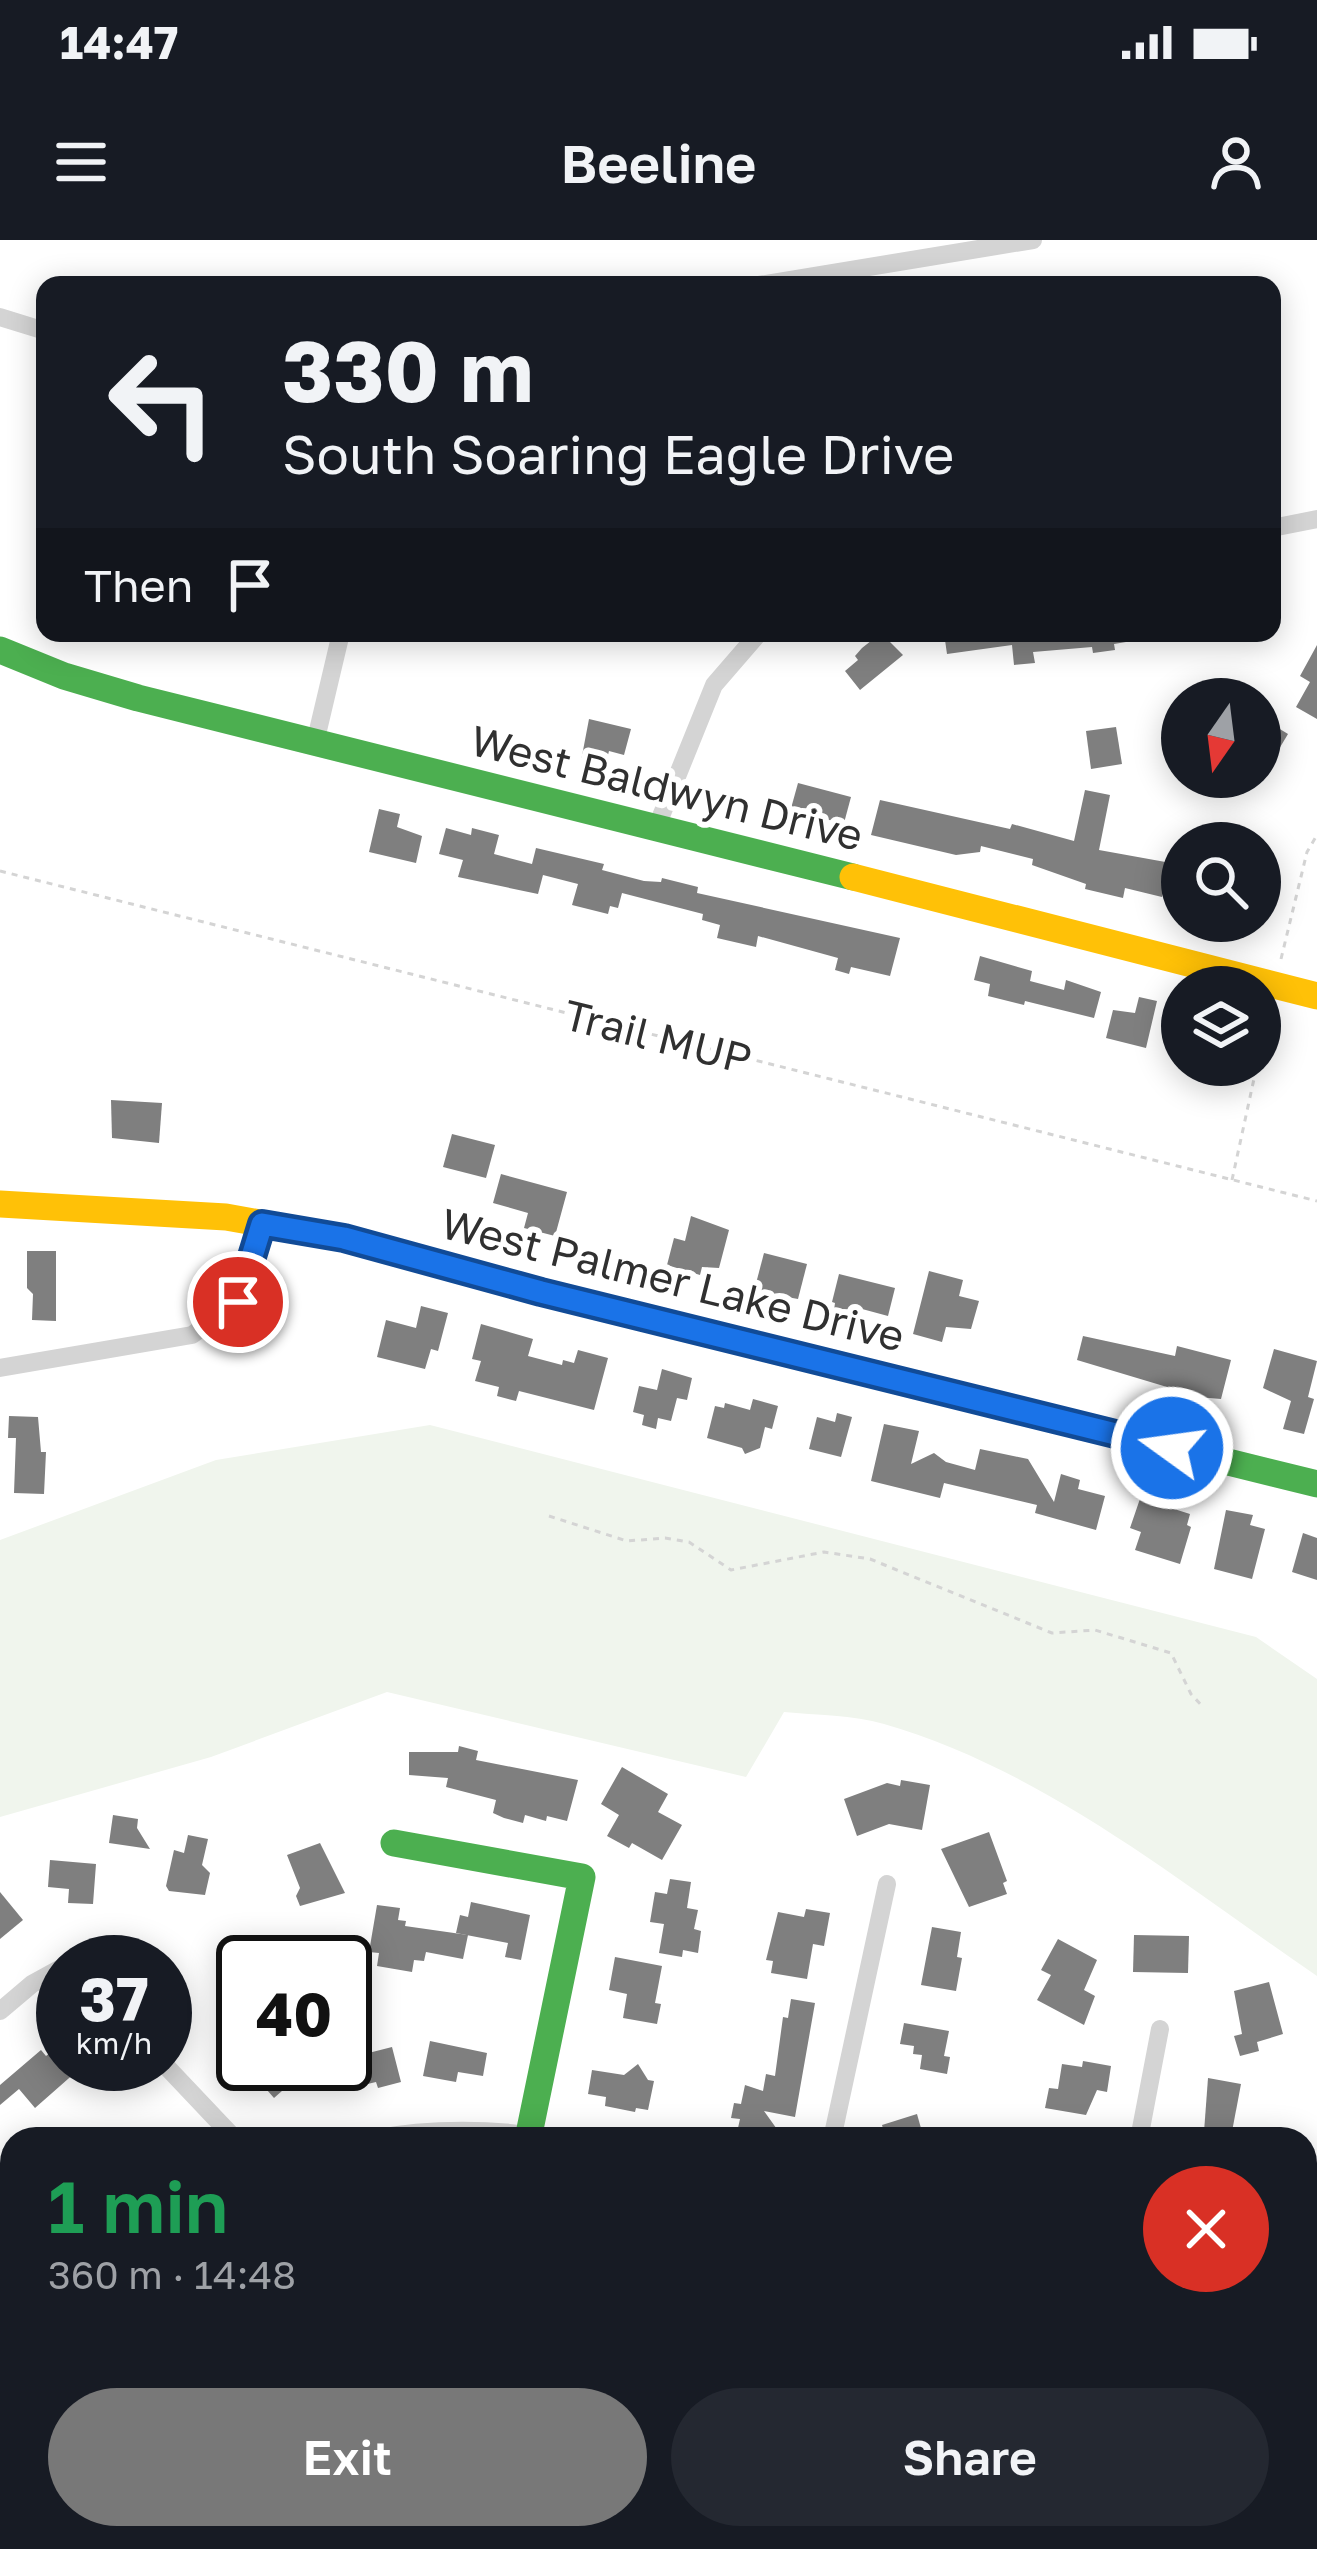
<!DOCTYPE html>
<meta charset="utf-8">
<style>
:root{--surface:#171b24;--page:#242831;--text:#f1f3f6;--muted:#9ea1a6;--accent:#787878}
body{margin:0;font-family:"Golos Text",sans-serif;background:var(--page);color:var(--text);height:100vh;display:flex;flex-direction:column;font-size:45px;white-space:nowrap}
*{box-sizing:border-box;margin:0}
p{font-size:39px;color:var(--muted)}
.icon{flex:none;width:66px;height:66px;fill:none;stroke:currentColor;stroke-width:2;stroke-linecap:round;stroke-linejoin:round}
.map{position:relative;flex:1;overflow:hidden}
.sheet{position:absolute;left:0px;top:1887px;width:1317px;height:423px;display:flex;flex-direction:column;background:var(--surface);border-radius:36px 36px 0 0;box-shadow:0 6px 30px #0003}
.sheet>*{flex:none}
.hud{position:absolute;left:36px;top:36px;width:1245px;height:366px;border-radius:24px;box-shadow:0 6px 30px #0003;background:#171b24;color:var(--text);overflow:hidden}
.needle{width:78px;rotate:194deg}
.fabs{position:absolute;left:1161px;top:438px;display:grid;gap:24px}
.fabs a{display:grid;place-items:center;width:120px;height:120px;border-radius:50%;background:var(--surface);box-shadow:0 6px 30px #0003;font-size:60px}
.speed{position:absolute;left:36px;top:1695px;display:flex;gap:24px;font-size:60px;font-weight:700;text-align:center}
.speed>*{display:grid;place-content:center;width:156px;height:156px;border-radius:50%;background:var(--surface);box-shadow:0 6px 30px #0003;line-height:1}
.speed small{font-size:30px;font-weight:400}
.speed .limit{border:6px solid #111;border-radius:18px;background:#fff;color:#111}
.pin{position:absolute;display:grid;place-items:center;width:102px;height:102px;color:#fff;margin:-51px;border:6px solid #fff;border-radius:50%;box-shadow:0 3px 12px #0007}
.me{position:absolute;width:132px;margin:-66px;rotate:284deg;stroke-linejoin:round;filter:drop-shadow(0 0 9px #0008)}
.turn{display:flex;align-items:center;gap:42px;height:252px;padding:0 48px;font-size:54px}
.turn .icon{width:156px;height:156px;stroke-width:2.5}
.turn b{display:block;font-size:84px;line-height:102px}
.then{display:flex;align-items:center;height:114px;padding:0 48px;background:#0003;gap:24px;font-size:45px}
.round{display:grid;place-items:center;flex:none;width:126px;height:126px;border-radius:63px;background:var(--page)}
.summary{display:flex;align-items:center;justify-content:space-between;height:204px;padding:0 48px}
h1{font-size:72px;font-weight:600;line-height:90px;color:#1e9e55}
.button{display:flex;gap:24px;margin-top:auto;padding:24px 48px}
.button a{flex:1;height:138px;border-radius:72px;background:var(--accent);color:#fff;font-size:48px;font-weight:600;line-height:138px;text-align:center}
.button a+a{background:var(--page);color:var(--text)}
.status{display:flex;justify-content:space-between;align-items:center;height:84px;padding:0 60px;background:var(--surface);direction:ltr}
.status svg{height:33px;fill:currentColor}
header{display:flex;justify-content:space-between;align-items:center;height:156px;padding:0 48px;background:var(--surface);font-size:54px;font-weight:600}
.map>svg:first-child{display:block}
</style>
<div class="status"><b>14:47</b><svg viewBox="0 0 49 12"><path d="M0 12V9h3v3zM5 12V6h3v6zM10 12V3h3v9zM15 12V0h3v12zM26 1h20v11H26zM47 4h2v5h-2z"/></svg></div>
<header><svg class="icon" aria-label="menu" viewBox="0 0 24 24"><path d="M4 6h16M4 12h16M4 18h16"/></svg>Beeline<svg class="icon" aria-label="person" viewBox="0 0 24 24"><circle cx="12" cy="8" r="4"/><path d="M4 21q1-7 8-7t8 7"/></svg></header>
<div class="map">
<svg width="1317" height="2309" viewBox="0 0 1317 2309">
<rect width="100%" height="100%" fill="#fff"/>
<g fill="#f0f5ed">
<path d="M430,1185L1256,1397L1317,1439V1736C1181,1643 1044,1530 884,1484C853,1475 816,1475 784,1472L746,1537L387,1452L211,1517L0,1577V1300L216,1220Z"/>
<polygon points="1305,2201 1317,2203 1317,2309 160,2309 169,2298 1305,2298"/>
</g>
<g fill="#7f7f7f">
<polygon points="881,393 903,415 860,450 845,431 858,420 855,416 862,408"/>
<polygon points="944,393 1125,393 1126,402 1114,404 1115,410 1093,413 1092,407 1033,412 1035,423 1014,425 1012,405 947,414"/>
<polygon points="1317,405 1317,479 1296,467 1310,442 1300,436"/>
<polygon points="589,479 631,489 624,515 609,511 605,527 581,521"/>
<polygon points="1270,483 1288,494 1276,514 1260,504"/>
<polygon points="1116,487 1122,524 1091,529 1086,491"/>
<polygon points="798,543 851,557 844,583 790,572"/>
<polygon points="1085,550 1110,555 1099,610 1182,625 1182,649 1165,645 1162,657 1125,648 1123,658 1085,649 1086,644 1032,625 1033,619 981,606 980,612 956,615 871,595 880,560 1010,589 1012,584 1074,601"/>
<polygon points="379,569 400,574 397,587 422,596 416,623 369,612"/>
<polygon points="446,588 471,595 472,588 499,595 494,614 532,624 536,608 604,624 602,630 644,641 661,642 662,638 698,647 697,653 900,698 890,736 851,727 849,734 835,730 838,718 758,696 756,707 717,698 720,685 702,680 703,674 622,653 618,668 610,666 608,674 572,665 578,644 543,635 538,654 458,637 463,620 439,614"/>
<polygon points="980,716 1032,731 1030,741 1064,750 1066,740 1101,752 1094,778 1025,761 1024,765 988,756 990,744 974,740"/>
<polygon points="1139,757 1157,761 1146,808 1106,798 1113,770 1135,773"/>
<polygon points="111,860 162,863 159,903 112,898"/>
<polygon points="452,894 495,905 486,938 443,927"/>
<polygon points="501,934 567,952 555,996 524,988 528,973 493,963"/>
<polygon points="691,976 729,990 719,1028 702,1027 700,1035 667,1025 674,998 685,1001"/>
<polygon points="27,1011 56,1011 56,1081 32,1080 33,1054 27,1048"/>
<polygon points="764,1013 807,1024 798,1059 754,1051"/>
<polygon points="929,1031 963,1040 959,1056 979,1061 971,1089 946,1087 942,1102 913,1094"/>
<polygon points="839,1034 895,1048 888,1076 851,1066 849,1075 834,1070 835,1063 832,1062"/>
<polygon points="421,1066 448,1073 438,1111 431,1109 425,1129 377,1117 386,1080 416,1088"/>
<polygon points="481,1084 533,1099 528,1116 562,1125 563,1120 574,1123 578,1110 608,1118 594,1170 519,1151 516,1161 497,1156 499,1147 475,1141 481,1121 472,1119"/>
<polygon points="1083,1096 1175,1116 1177,1106 1231,1120 1221,1159 1186,1156 1184,1162 1165,1157 1167,1147 1077,1120"/>
<polygon points="1274,1109 1317,1121 1308,1157 1314,1159 1304,1194 1283,1189 1291,1161 1263,1148"/>
<polygon points="662,1129 692,1138 687,1160 677,1158 671,1181 658,1178 656,1189 642,1185 644,1175 633,1172 639,1146 657,1150"/>
<polygon points="753,1159 778,1166 772,1189 765,1187 760,1208 745,1214 742,1208 707,1198 715,1166 724,1168 725,1163 750,1170"/>
<polygon points="837,1173 852,1177 841,1217 809,1209 817,1177 835,1182"/>
<polygon points="9,1176 38,1177 41,1212 46,1212 44,1254 14,1253 16,1198 8,1198"/>
<polygon points="884,1184 919,1191 911,1224 934,1213 946,1222 975,1230 980,1209 1028,1219 1054,1262 1061,1234 1080,1240 1078,1249 1105,1256 1096,1290 1035,1273 1037,1265 944,1243 940,1258 871,1241"/>
<polygon points="1143,1250 1174,1257 1171,1268 1190,1274 1187,1285 1191,1287 1180,1324 1135,1310 1141,1292 1130,1288"/>
<polygon points="1226,1270 1253,1275 1250,1285 1265,1289 1252,1339 1214,1329"/>
<polygon points="1303,1293 1317,1298 1317,1340 1292,1332"/>
<polygon points="459,1506 478,1511 476,1520 578,1540 567,1581 547,1576 546,1581 525,1575 523,1583 504,1578 493,1573 496,1560 446,1547 448,1538 409,1535 409,1512 458,1512"/>
<polygon points="622,1527 668,1554 658,1572 682,1585 662,1620 632,1603 629,1608 607,1596 619,1575 601,1564"/>
<polygon points="901,1540 930,1545 922,1590 889,1584 857,1596 844,1559 887,1543 900,1546"/>
<polygon points="113,1575 138,1579 137,1588 150,1609 109,1603"/>
<polygon points="989,1592 1007,1641 1003,1643 1007,1654 969,1667 941,1609"/>
<polygon points="188,1595 208,1599 202,1625 210,1633 205,1655 169,1651 166,1646 174,1610 184,1613"/>
<polygon points="320,1603 345,1653 300,1666 296,1656 300,1648 287,1615"/>
<polygon points="50,1620 96,1624 93,1664 68,1663 69,1649 48,1647"/>
<polygon points="670,1639 691,1642 687,1668 698,1670 694,1689 701,1691 698,1713 683,1710 682,1717 659,1713 664,1684 650,1682 655,1652 667,1654"/>
<polygon points="0,1652 23,1680 0,1699"/>
<polygon points="471,1662 530,1675 521,1720 505,1717 508,1703 456,1693 460,1675 468,1677"/>
<polygon points="377,1665 400,1668 398,1680 406,1681 405,1686 468,1695 463,1719 426,1712 424,1721 414,1720 412,1732 377,1726 379,1713 369,1712"/>
<polygon points="806,1669 830,1673 824,1706 813,1704 807,1739 771,1733 773,1721 766,1720 778,1672 804,1677"/>
<polygon points="932,1687 961,1692 957,1717 962,1718 956,1751 921,1745"/>
<polygon points="1134,1695 1189,1696 1188,1733 1133,1732"/>
<polygon points="1058,1699 1097,1720 1084,1750 1095,1756 1084,1785 1037,1760 1051,1735 1041,1730"/>
<polygon points="615,1717 662,1726 655,1763 661,1764 657,1784 623,1778 627,1754 609,1750"/>
<polygon points="1269,1742 1283,1794 1257,1802 1259,1811 1240,1816 1234,1796 1242,1794 1234,1751"/>
<polygon points="791,1759 815,1763 795,1877 764,1871 784,1899 753,1897 754,1891 738,1888 740,1879 731,1878 734,1863 741,1864 745,1845 763,1851 766,1834 775,1836 783,1777 788,1778"/>
<polygon points="904,1783 949,1791 944,1816 950,1817 947,1834 920,1829 922,1815 913,1814 914,1806 900,1804"/>
<polygon points="430,1801 487,1813 483,1836 458,1832 456,1842 423,1836"/>
<polygon points="63,1802 63,1824 85,1824 35,1868 19,1849 0,1865 0,1845 41,1810 46,1816"/>
<polygon points="392,1807 401,1842 378,1848 376,1842 338,1851 332,1824 345,1824 345,1819"/>
<polygon points="1083,1821 1111,1826 1107,1852 1097,1850 1086,1875 1045,1868 1049,1848 1058,1849 1062,1824 1082,1827"/>
<polygon points="244,1824 290,1824 300,1835 274,1858"/>
<polygon points="638,1824 648,1840 654,1841 648,1870 636,1868 635,1872 605,1866 606,1857 588,1854 592,1830 624,1835"/>
<polygon points="1208,1838 1241,1844 1231,1897 1204,1892"/>
<polygon points="917,1874 924,1899 886,1899 882,1885"/>
</g>
<g fill="none" stroke-linecap="round" stroke-linejoin="round">
<g stroke="#d4d4d4" stroke-width="3" stroke-dasharray="6 6" stroke-linecap="butt">
<polyline points="0,631 1317,961"/>
<polyline points="1281,719 1307,612 1317,595"/>
<polyline points="1260,811 1269,770"/>
<polyline points="1232,940 1257,825"/>
<polyline points="549,1276 627,1301 665,1298 689,1302 731,1330 824,1312 870,1319 1052,1393 1095,1390 1171,1413 1191,1454 1203,1467"/>
<polyline points="371,2309 379,2298"/>
</g>
<g stroke="#d4d4d4" stroke-width="18">
<polyline points="759,45 1033,0"/>
<polyline points="0,77 45,91"/>
<polyline points="1272,288 1317,279"/>
<polyline points="315,503 341,393"/>
<polyline points="657,586 714,445 759,393"/>
<polyline points="0,1128 192,1095 238,1062 263,984"/>
<polyline points="0,1771 32,1744 63,1727"/>
<polyline points="164,1824 235,1899"/>
<path d="M372,1899C430,1888 495,1888 554,1899"/>
<polyline points="832,1899 887,1644"/>
<polyline points="1139,1899 1160,1789"/>
<polyline points="1305,2043 1317,2045"/>
<polyline points="0,2180 12,2170"/>
</g>
<g stroke="#4caf50" stroke-width="27">
<polyline points="0,410 64,436 138,458 853,637"/>
<polyline points="559,1056 1317,1244"/>
<polyline points="394,1603 582,1637 529,1894"/>
</g>
<g stroke="#ffc107" stroke-width="27">
<polyline points="853,637 1317,756"/>
<polyline points="0,964 226,977 344,998 559,1056"/>
</g>
</g>
<g fill="none" stroke-linecap="round" stroke-linejoin="round">
<defs>
<polyline id="route" points="238,1062 262,984 344,998 541,1052 1172,1208"/>
</defs>
<use href="#route" stroke="#114b97" stroke-width="30"/>
<use href="#route" stroke="#1a73e8" stroke-width="21"/>
</g>
<g text-anchor="middle" dominant-baseline="central" stroke-width="12" stroke-linejoin="round" paint-order="stroke">
<g font-size="42" fill="#303030" stroke="#fff">
<text transform="translate(667 547) rotate(14)">West Baldwyn Drive</text>
<text transform="translate(658 796) rotate(14)">Trail MUP</text>
<text transform="translate(673 1039) rotate(14)">West Palmer Lake Drive</text>
</g>
</g>
</svg>
<div class="fabs">
<a><svg class="needle" viewBox="-14 -14 28 28"><path d="M0-13l5 13h-10z" fill="#e53935"/><path d="M0 13l5-13h-10z" fill="#9ea1a6"/></svg></a>
<a><svg class="icon" aria-label="search" viewBox="0 0 24 24"><circle cx="10" cy="10" r="6"/><path d="M15 15l6 6"/></svg></a>
<a><svg class="icon" aria-label="layers" viewBox="0 0 24 24"><path d="M12 4l9 5-9 5-9-5zM3 14l9 5 9-5"/></svg></a>
</div>
<div class="speed"><div>37<small>km/h</small></div><div class="limit">40</div></div>
<div class="pin" style="left:238px;top:1062px;background:#d93025"><svg class="icon" aria-label="arrive" viewBox="0 0 24 24"><path d="M6 21V4h12l-3 4 3 4H6"/></svg></div>
<svg class="me" style="left:1172px;top:1208px" viewBox="-20 -20 40 40"><circle r="17" fill="#1a73e8" stroke="#fff" stroke-width="3"/><path d="M0-11L8 9 0 5-8 9z" fill="#fff"/></svg>
<div class="hud">
<div class="turn"><svg class="icon" aria-label="left" viewBox="0 0 24 24"><path d="M17 20v-9H6M10 6l-5 5 5 5"/></svg><div><b>330 m</b>South Soaring Eagle Drive</div></div>
<div class="then">Then<svg class="icon" aria-label="arrive" viewBox="0 0 24 24"><path d="M6 21V4h12l-3 4 3 4H6"/></svg></div>
</div>
<section class="sheet">
<div class="summary"><div><h1>1 min</h1><p>360 m · 14:48</p></div><a class="round" style="background:#d93025;color:#fff"><svg class="icon" aria-label="close" viewBox="0 0 24 24"><path d="M6 6l12 12M18 6L6 18"/></svg></a></div>
<div class="button"><a>Exit</a><a>Share</a></div>
</section>
</div>
